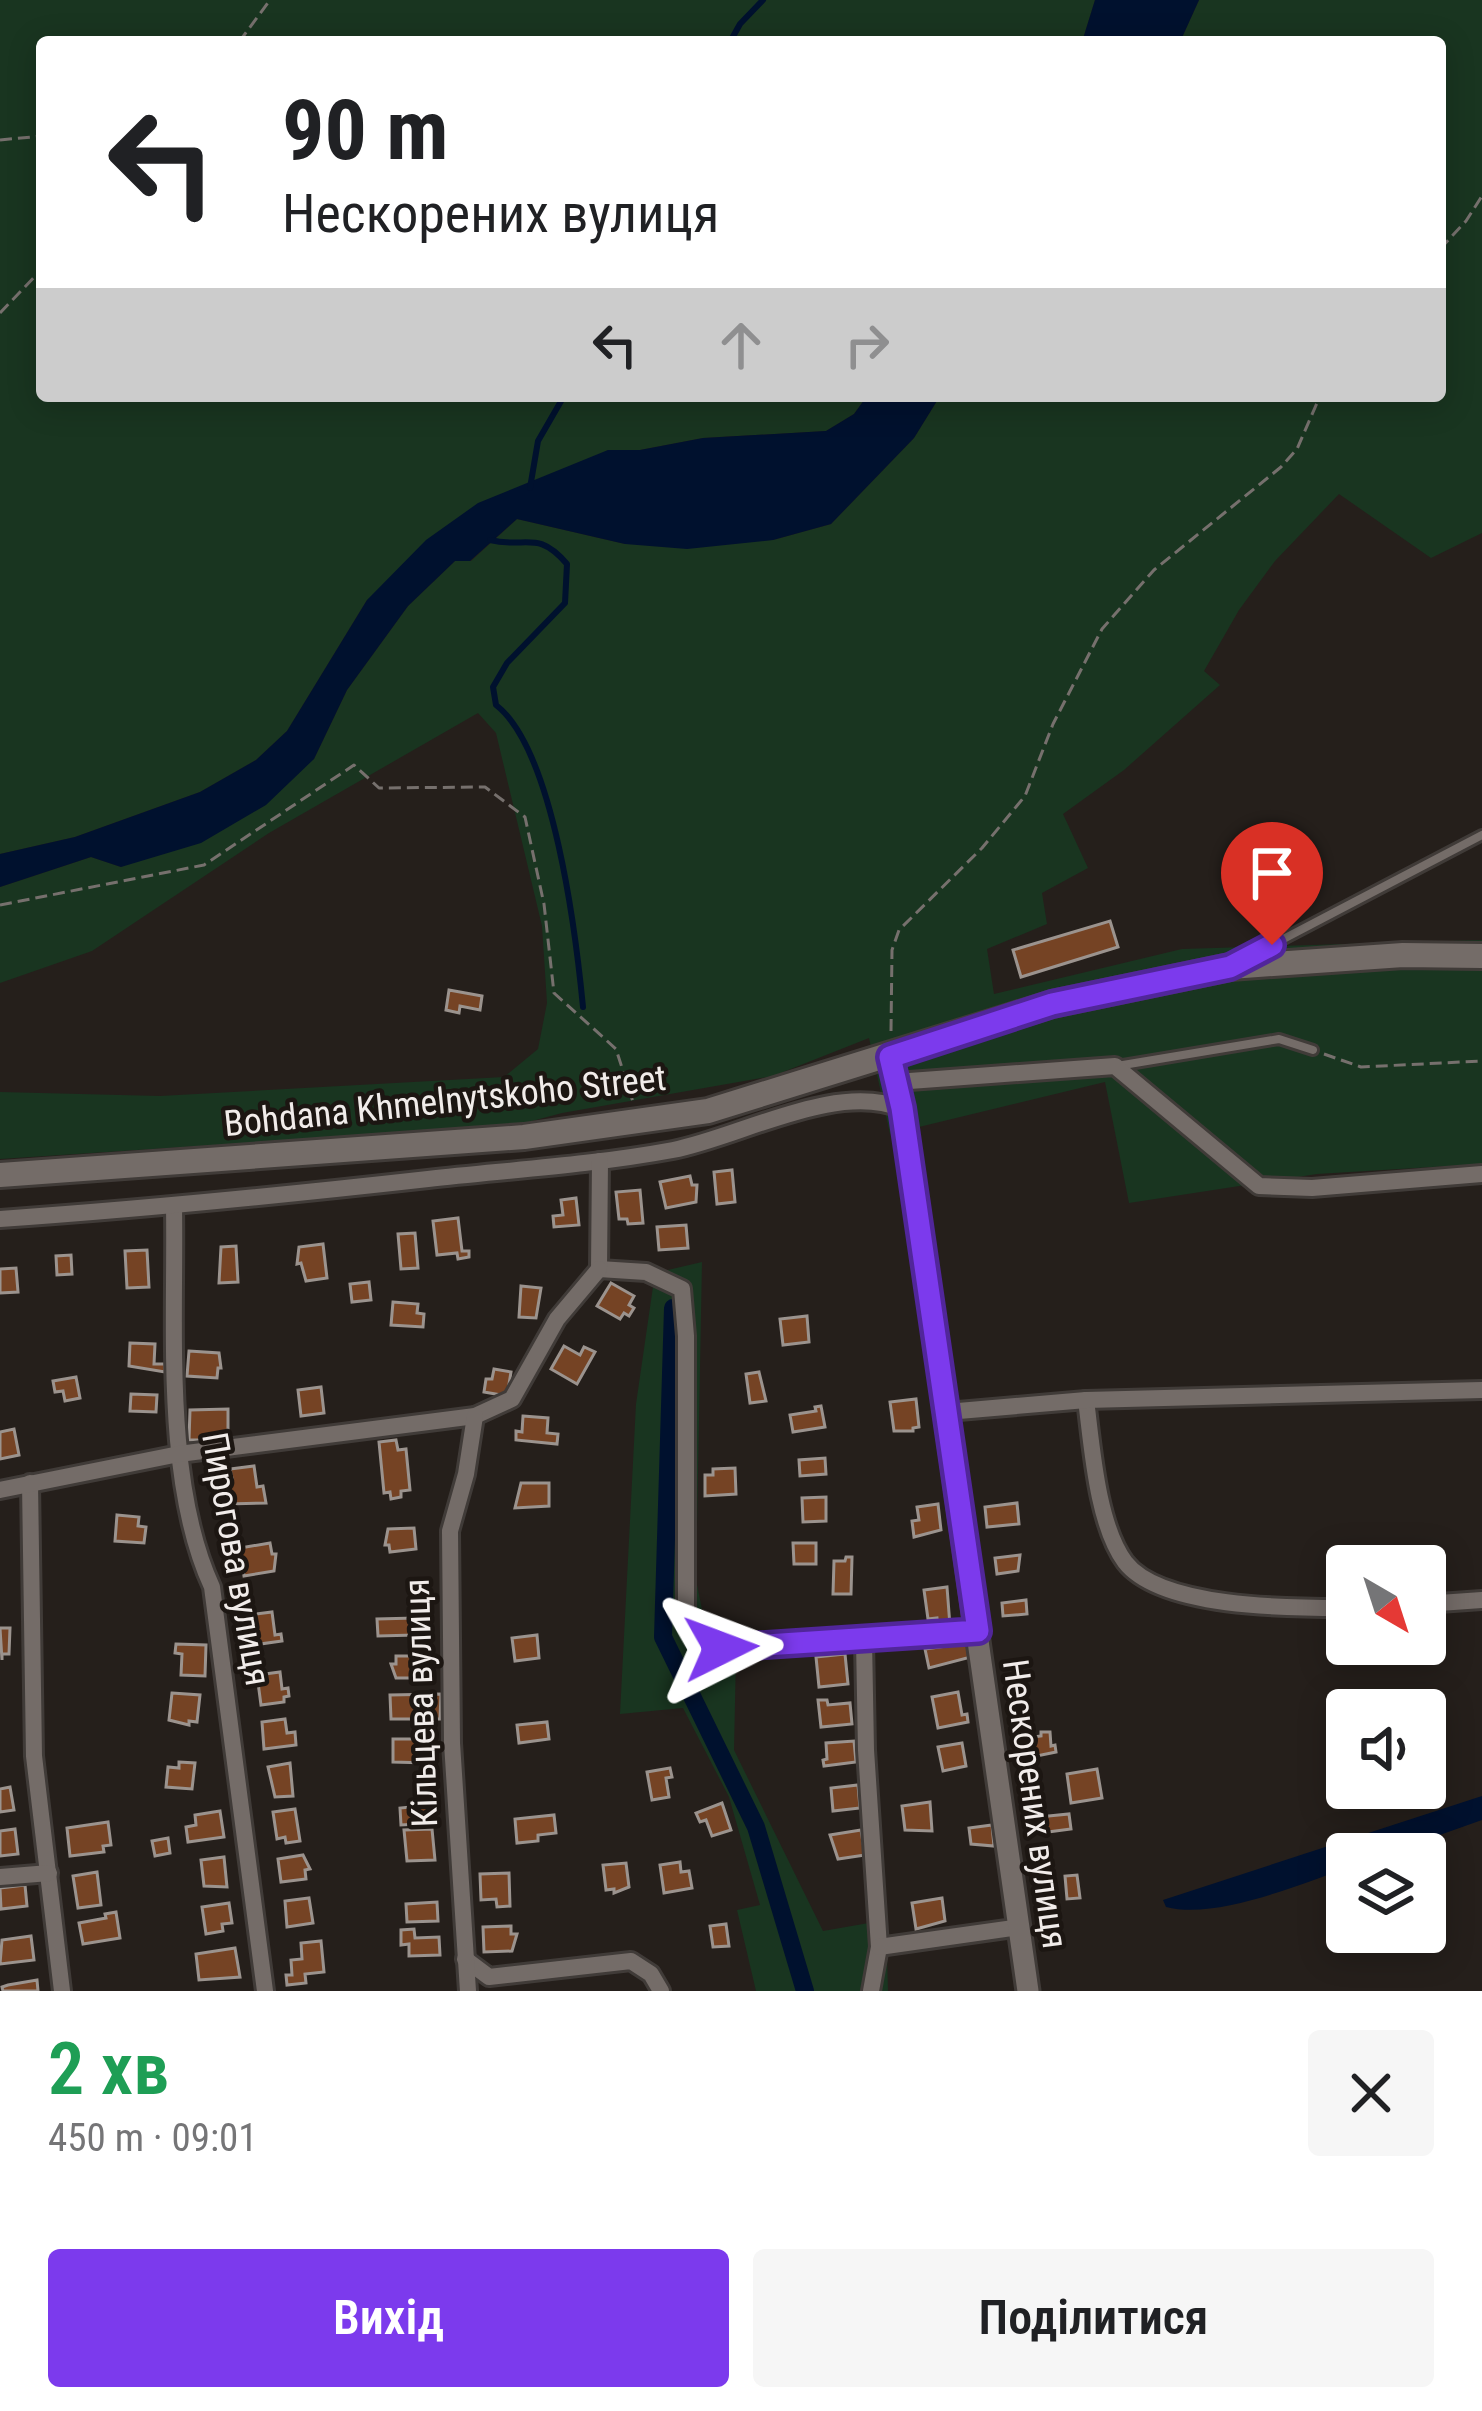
<!DOCTYPE html>
<html lang="uk">
<meta charset="utf-8">
<style>
:root{--surface:#fff;--page:#f6f6f6;--text:#202124;--muted:#757577;--accent:#7c3aed}
body{margin:0;font-family:"Roboto Condensed",sans-serif;background:var(--page);color:var(--text);height:100vh;display:flex;flex-direction:column;font-size:45px;white-space:nowrap}
*{box-sizing:border-box;margin:0}
p{font-size:39px;color:var(--muted)}
.icon{flex:none;width:66px;height:66px;fill:none;stroke:currentColor;stroke-width:2;stroke-linecap:round;stroke-linejoin:round}
.map{position:relative;height:1991px;overflow:hidden}
.sheet{display:flex;flex-direction:column;background:var(--surface);flex:1}
.sheet>*{flex:none}
.guide{position:absolute;left:36px;top:36px;width:1410px;height:366px;border-radius:12px;box-shadow:0 6px 30px #0003;background:#fff;color:var(--text);overflow:hidden}
.needle{width:78px;rotate:141deg}
.controls{position:absolute;left:1326px;top:1545px;display:grid;gap:24px}
.controls a{display:grid;place-items:center;width:120px;height:120px;border-radius:12px;background:var(--surface);box-shadow:0 6px 30px #0003;font-size:60px}
.pin{position:absolute;display:grid;place-items:center;width:102px;height:102px;color:#fff;margin:-123px -51px;border-radius:50% 50% 50% 0;rotate:-45deg;box-shadow:0 0 12px #0007}
.pin .icon{rotate:45deg}
.me{position:absolute;width:132px;margin:-66px;rotate:87deg;stroke-linejoin:round;filter:drop-shadow(0 0 9px #0008)}
.turn{display:flex;align-items:center;gap:42px;height:252px;padding:0 48px;font-size:54px}
.turn .icon{width:156px;height:156px;stroke-width:2.5}
.turn b{display:block;font-size:84px;line-height:102px}
.lanes{display:flex;align-items:center;height:114px;padding:0 48px;background:#0003;justify-content:center;gap:60px;direction:ltr}
.lanes .off{opacity:.35}
.round{display:grid;place-items:center;flex:none;width:126px;height:126px;border-radius:12px;background:var(--page)}
.overview{display:flex;align-items:center;justify-content:space-between;height:204px;padding:0 48px}
h1{font-size:72px;font-weight:600;line-height:90px;color:#1e9e55}
.button{display:flex;gap:24px;margin-top:auto;padding:24px 48px}
.button a{flex:1;height:138px;border-radius:12px;background:var(--accent);color:#fff;font-size:48px;font-weight:600;line-height:138px;text-align:center}
.button a+a{background:var(--page);color:var(--text)}
.map>svg:first-child{display:block}
</style>
<div class="map">
<svg width="1482" height="1991" viewBox="0 0 1482 1991">
<rect width="100%" height="100%" fill="#251f1b"/>
<g fill="#193520">
<polygon points="0,0 1095,0 1082,42 42,42 42,396 867,396 854,414 826,431 703,438 640,450 608,450 367,600 287,731 256,760 200,792 75,837 0,854"/>
<polygon points="1199,0 1482,0 1482,533 1431,558 1339,494 1275,561 1239,610 1204,671 1220,685 1124,770 1063,814 1088,868 1042,893 1047,924 987,949 994,994 1182,949 1482,940 1482,1164 1317,1174 1129,1203 1105,1082 890,1134 869,1038 773,1076 562,1113 517,1125 0,1159 0,1092 160,1096 504,1077 538,1049 547,1003 542,926 496,733 478,713 269,833 92,951 0,983 0,887 91,857 121,867 314,759 347,690 408,606 455,561 471,561 517,519 625,544 773,540 831,524 914,438 940,396 1440,396 1440,42 1180,42"/>
<polygon points="702,1262 696,1580 707,1634 736,1655 734,1750 823,1931 886,1920 888,1991 756,1991 737,1910 760,1905 729,1797 683,1708 620,1714 636,1404 655,1273"/>
</g>
<g fill="#00112e">
<polygon points="1095,0 1199,0 1180,42 1082,42"/>
<polygon points="867,396 940,396 914,438 831,524 773,540 687,549 625,544 517,519 470,561 455,561 408,606 347,690 314,759 266,805 201,843 121,867 91,857 0,887 0,854 75,837 200,792 256,760 287,731 367,600 426,540 478,503 608,450 640,450 703,438 826,431 854,414"/>
<path d="M1482,1796V1820L1386,1854H1347V1868C1298,1885 1216,1920 1166,1907L1163,1900Z"/>
</g>
<g fill="none" stroke-linecap="round" stroke-linejoin="round">
<g stroke="#00112e" stroke-width="6">
<polyline points="730,42 740,24 763,0"/>
<polyline points="530,488 538,441 564,396"/>
<path d="M490,540C526,549 537,529 567,564L565,603L507,663L493,687L496,705C554,750 576,935 583,1007"/>
</g>
<polyline stroke="#00112e" stroke-width="18" points="673,1308 663,1637 756,1827 805,1991"/>
</g>
<g fill="#754324" stroke="#9b938e" stroke-width="3">
<polygon points="1110,921 1118,947 1021,977 1013,950"/>
<polygon points="449,990 482,996 480,1010 460,1006 459,1013 446,1010"/>
<polygon points="732,1170 735,1202 717,1204 714,1172"/>
<polygon points="690,1176 692,1185 697,1185 696,1202 666,1208 660,1182"/>
<polygon points="640,1190 643,1223 628,1224 627,1219 619,1219 616,1192"/>
<polygon points="576,1198 579,1225 554,1227 553,1216 563,1215 561,1200"/>
<polygon points="458,1218 462,1251 469,1251 469,1257 458,1259 457,1253 437,1255 433,1221"/>
<polygon points="686,1225 688,1248 659,1250 657,1227"/>
<polygon points="415,1233 418,1268 401,1269 398,1234"/>
<polygon points="323,1244 327,1278 306,1281 301,1263 297,1264 299,1247"/>
<polygon points="236,1246 238,1282 219,1283 221,1247"/>
<polygon points="147,1250 149,1287 127,1288 125,1251"/>
<polygon points="71,1255 72,1274 57,1275 56,1256"/>
<polygon points="16,1268 18,1292 0,1293 0,1269"/>
<polygon points="369,1282 371,1300 352,1302 350,1284"/>
<polygon points="611,1283 634,1296 629,1305 634,1308 629,1316 624,1313 620,1319 597,1306"/>
<polygon points="521,1286 541,1288 536,1318 519,1317"/>
<polygon points="393,1302 418,1304 417,1313 424,1314 423,1327 391,1325"/>
<polygon points="807,1316 809,1342 783,1345 780,1319"/>
<polygon points="130,1343 155,1344 154,1364 165,1364 165,1372 129,1366"/>
<polygon points="564,1346 580,1355 584,1347 595,1352 577,1384 551,1369"/>
<polygon points="189,1351 219,1353 221,1368 218,1368 217,1378 187,1376"/>
<polygon points="494,1369 511,1372 507,1396 484,1392 486,1379 492,1379"/>
<polygon points="759,1372 766,1401 750,1403 746,1374"/>
<polygon points="76,1377 80,1398 65,1401 63,1391 55,1392 53,1381"/>
<polygon points="321,1387 324,1413 301,1416 298,1390"/>
<polygon points="131,1394 157,1395 156,1412 130,1411"/>
<polygon points="916,1399 919,1427 913,1428 913,1431 894,1431 890,1402"/>
<polygon points="821,1406 825,1427 793,1432 790,1415 816,1411 815,1407"/>
<polygon points="228,1409 228,1440 189,1440 190,1410"/>
<polygon points="523,1416 548,1418 547,1433 558,1434 557,1444 516,1440 516,1431 522,1432"/>
<polygon points="14,1429 19,1455 0,1459 0,1432"/>
<polygon points="396,1440 398,1450 406,1449 410,1490 401,1491 401,1497 391,1499 390,1492 384,1493 379,1442"/>
<polygon points="825,1458 826,1474 800,1476 799,1460"/>
<polygon points="254,1466 257,1487 263,1486 266,1503 227,1504 223,1479 232,1478 230,1469"/>
<polygon points="735,1468 736,1494 705,1496 705,1475 713,1475 713,1469"/>
<polygon points="521,1483 549,1483 549,1506 515,1508"/>
<polygon points="826,1497 826,1521 803,1522 802,1498"/>
<polygon points="1017,1503 1019,1524 987,1527 985,1507"/>
<polygon points="938,1504 941,1530 914,1537 912,1521 919,1520 917,1507"/>
<polygon points="117,1515 139,1517 138,1526 146,1527 144,1543 115,1541"/>
<polygon points="414,1528 416,1549 390,1552 389,1545 385,1545 388,1529"/>
<polygon points="270,1543 272,1554 276,1554 274,1571 244,1576 240,1548"/>
<polygon points="793,1543 816,1543 816,1564 794,1564"/>
<polygon points="1020,1555 1018,1571 997,1574 995,1558"/>
<polygon points="846,1557 852,1557 851,1594 833,1594 834,1561 845,1561"/>
<polygon points="947,1587 950,1626 938,1627 937,1618 928,1619 924,1590"/>
<polygon points="1026,1600 1027,1614 1003,1616 1002,1603"/>
<polygon points="272,1612 275,1635 281,1634 282,1641 253,1645 249,1615"/>
<polygon points="415,1618 415,1635 378,1636 377,1619"/>
<polygon points="0,1628 10,1628 9,1654 2,1654 2,1660"/>
<polygon points="537,1635 539,1658 515,1661 512,1638"/>
<polygon points="968,1643 971,1657 929,1668 925,1649"/>
<polygon points="176,1644 206,1645 205,1676 181,1675 182,1654 175,1653"/>
<polygon points="845,1654 848,1684 819,1687 816,1657"/>
<polygon points="396,1656 426,1656 426,1678 396,1678 391,1664 396,1664"/>
<polygon points="280,1672 282,1689 288,1688 289,1696 284,1697 284,1702 261,1705 257,1675"/>
<polygon points="958,1692 962,1715 967,1714 968,1722 938,1728 932,1697"/>
<polygon points="172,1693 200,1695 197,1722 189,1721 189,1725 169,1720"/>
<polygon points="441,1694 440,1719 391,1719 390,1695"/>
<polygon points="818,1700 827,1700 828,1705 850,1703 852,1724 821,1727"/>
<polygon points="285,1719 287,1733 295,1732 296,1745 264,1749 262,1722"/>
<polygon points="547,1722 549,1739 519,1743 517,1725"/>
<polygon points="1041,1732 1050,1732 1051,1746 1055,1745 1056,1752 1027,1758 1026,1738 1041,1736"/>
<polygon points="393,1739 427,1739 427,1763 393,1762"/>
<polygon points="854,1741 856,1762 824,1766 823,1760 827,1759 826,1743"/>
<polygon points="962,1743 966,1766 943,1771 938,1747"/>
<polygon points="179,1762 195,1763 192,1789 166,1787 168,1767 179,1768"/>
<polygon points="290,1763 293,1796 275,1797 268,1767"/>
<polygon points="670,1768 672,1777 666,1778 669,1797 652,1800 647,1772"/>
<polygon points="1097,1769 1102,1798 1071,1803 1067,1774"/>
<polygon points="858,1785 860,1808 833,1811 831,1788"/>
<polygon points="10,1787 14,1810 0,1812 0,1789"/>
<polygon points="433,1799 435,1823 401,1825 400,1808 411,1807 411,1801"/>
<polygon points="930,1802 932,1831 905,1830 902,1806"/>
<polygon points="722,1803 731,1830 712,1836 706,1820 700,1822 696,1813"/>
<polygon points="295,1809 300,1841 286,1843 285,1837 277,1839 273,1812"/>
<polygon points="220,1811 224,1837 188,1842 186,1827 196,1825 195,1815"/>
<polygon points="1069,1814 1071,1829 1040,1833 1038,1817"/>
<polygon points="554,1815 556,1833 538,1835 538,1841 517,1843 515,1819"/>
<polygon points="108,1822 111,1845 103,1846 104,1852 70,1856 67,1828"/>
<polygon points="992,1825 994,1846 971,1844 969,1828"/>
<polygon points="15,1829 18,1854 0,1856 0,1831"/>
<polygon points="432,1829 435,1860 407,1861 404,1830"/>
<polygon points="861,1830 865,1855 838,1859 830,1835"/>
<polygon points="168,1838 170,1853 155,1856 152,1841"/>
<polygon points="303,1855 310,1869 305,1870 306,1879 281,1882 278,1859"/>
<polygon points="224,1857 227,1887 204,1886 201,1860"/>
<polygon points="680,1862 681,1872 689,1871 692,1888 664,1893 660,1865"/>
<polygon points="626,1863 629,1887 614,1893 614,1889 606,1890 603,1865"/>
<polygon points="97,1872 101,1905 78,1908 73,1876"/>
<polygon points="509,1873 510,1906 497,1907 496,1899 481,1900 480,1874"/>
<polygon points="1077,1875 1080,1898 1067,1899 1065,1876"/>
<polygon points="25,1885 27,1906 1,1909 0,1888"/>
<polygon points="309,1898 313,1923 287,1927 285,1901"/>
<polygon points="942,1898 945,1921 916,1929 912,1903"/>
<polygon points="437,1902 438,1921 407,1922 406,1904"/>
<polygon points="229,1903 232,1923 222,1924 223,1931 206,1934 202,1907"/>
<polygon points="116,1912 120,1938 83,1944 79,1923 106,1918 105,1914"/>
<polygon points="726,1924 729,1946 713,1947 710,1926"/>
<polygon points="511,1926 511,1934 517,1934 512,1951 484,1952 483,1927"/>
<polygon points="414,1929 415,1938 439,1937 440,1955 409,1956 409,1944 401,1945 401,1930"/>
<polygon points="31,1936 34,1960 0,1964 2,1940"/>
<polygon points="321,1941 324,1972 305,1974 306,1983 287,1985 286,1975 292,1975 291,1960 302,1959 301,1943"/>
<polygon points="235,1948 240,1977 199,1980 196,1954"/>
<polygon points="37,1980 38,1991 3,1991 2,1987 8,1985"/>
</g>
<g fill="none" stroke-linecap="round" stroke-linejoin="round">
<defs>
<g id="service">
<polyline points="1249,957 1482,835"/>
<polyline points="1117,1066 1279,1039 1313,1050"/>
</g>
<g id="minor">
<polyline points="896,1082 1115,1066 1259,1186 1312,1188 1482,1174"/>
<path d="M174,1207C176,1323 163,1481 212,1587L265,1991"/>
<path d="M0,1219C143,1209 285,1195 428,1179C509,1170 592,1165 673,1150C740,1137 837,1081 902,1109"/>
<polyline points="599,1269 646,1272 682,1289 686,1336 686,1611 704,1643 721,1649 978,1631"/>
<polyline points="599,1269 600,1161"/>
<path d="M1086,1400C1092,1446 1097,1524 1125,1562C1161,1609 1293,1608 1347,1608"/>
<polyline points="947,1412 1086,1400 1482,1390"/>
<polyline points="30,1483 34,1756 62,1991"/>
<polyline points="0,1490 179,1454 475,1416 512,1399 557,1319 599,1269"/>
<polyline points="1425,1604 1482,1600"/>
<polyline points="864,1640 866,1750 879,1947 871,1991"/>
<polyline points="0,1877 49,1873"/>
<polyline points="879,1947 1020,1927"/>
<polyline points="465,1959 489,1977 631,1961 651,1974 661,1991"/>
<polyline points="468,1991 452,1743 450,1531 466,1474 475,1416"/>
</g>
<polyline id="tertiary" points="889,1057 902,1109 1028,1991"/>
<polyline id="secondary" points="0,1175 524,1137 708,1111 1052,1004 1230,967 1403,955 1482,956"/>
</defs>
<use href="#service" stroke="#403b38" stroke-width="14"/>
<use href="#minor" stroke="#403b38" stroke-width="22"/>
<use href="#tertiary" stroke="#403b38" stroke-width="27"/>
<use href="#secondary" stroke="#403b38" stroke-width="30"/>
<g stroke="#76706d" stroke-width="3" stroke-dasharray="12 6" stroke-linecap="butt">
<polyline points="239,42 270,0"/>
<polyline points="0,140 42,136"/>
<polyline points="1440,249 1466,221 1482,196"/>
<polyline points="0,313 42,269"/>
<polyline points="0,905 204,865 354,765 379,788 485,787 525,817 544,904 554,993 616,1049 633,1102"/>
<polyline points="891,1031 892,950 899,930 982,848 1025,796 1053,724 1102,629 1154,570 1281,467 1297,449 1320,396"/>
<polyline points="1324,1054 1361,1067 1482,1061"/>
</g>
<use href="#service" stroke="#746c68" stroke-width="8"/>
<use href="#minor" stroke="#746c68" stroke-width="16"/>
<use href="#tertiary" stroke="#746c68" stroke-width="21"/>
<use href="#secondary" stroke="#746c68" stroke-width="24"/>
</g>
<g fill="none" stroke-linecap="round" stroke-linejoin="round">
<defs>
<polyline id="route" points="721,1648 978,1631 902,1108 890,1057 1052,1004 1230,967 1272,945"/>
</defs>
<use href="#route" stroke="#51269a" stroke-width="30"/>
<use href="#route" stroke="#7c3aed" stroke-width="21"/>
</g>
<g text-anchor="middle" dominant-baseline="central" stroke-width="9" stroke-linejoin="round" paint-order="stroke">
<g font-size="36" fill="#f1ecea" stroke="#1c1612">
<text transform="translate(445 1101) rotate(-6)">Bohdana Khmelnytskoho Street</text>
<text transform="translate(236 1559) rotate(80)">Пирогова вулиця</text>
<text transform="translate(421 1703) rotate(-92)">Кільцева вулиця</text>
<text transform="translate(1035 1804) rotate(82)">Нескорених вулиця</text>
</g>
</g>
</svg>
<div class="controls">
<a><svg class="needle" viewBox="-14 -14 28 28"><path d="M0-13l5 13h-10z" fill="#e53935"/><path d="M0 13l5-13h-10z" fill="#757577"/></svg></a>
<a><svg class="icon" aria-label="sound" viewBox="0 0 24 24"><path d="M4 9h4l5-4v14l-5-4H4zM17 9q2 3 0 6"/></svg></a>
<a><svg class="icon" aria-label="layers" viewBox="0 0 24 24"><path d="M12 4l9 5-9 5-9-5zM3 14l9 5 9-5"/></svg></a>
</div>
<div class="pin" style="left:1272px;top:945px;background:#d93025"><svg class="icon" aria-label="arrive" viewBox="0 0 24 24"><path d="M6 21V4h12l-3 4 3 4H6"/></svg></div>
<svg class="me" style="left:721px;top:1648px" viewBox="-20 -20 40 40"><path d="M0-17L14 15 0 8-14 15z" fill="#7c3aed" stroke="#fff" stroke-width="4"/></svg>
<div class="guide">
<div class="turn"><svg class="icon" aria-label="left" viewBox="0 0 24 24"><path d="M17 20v-9H6M10 6l-5 5 5 5"/></svg><div><b>90 m</b>Нескорених вулиця</div></div>
<div class="lanes"><svg class="icon" aria-label="left" viewBox="0 0 24 24"><path d="M17 20v-9H6M10 6l-5 5 5 5"/></svg><svg class="icon off" aria-label="ahead" viewBox="0 0 24 24"><path d="M12 20V5M6 11l6-6 6 6"/></svg><svg class="icon off" aria-label="right" viewBox="0 0 24 24"><path d="M7 20v-9h11M14 6l5 5-5 5"/></svg></div>
</div>
</div>
<section class="sheet">
<div class="overview"><div><h1>2 хв</h1><p>450 m · 09:01</p></div><a class="round"><svg class="icon" aria-label="close" viewBox="0 0 24 24"><path d="M6 6l12 12M18 6L6 18"/></svg></a></div>
<div class="button"><a>Вихід</a><a>Поділитися</a></div>
</section>
